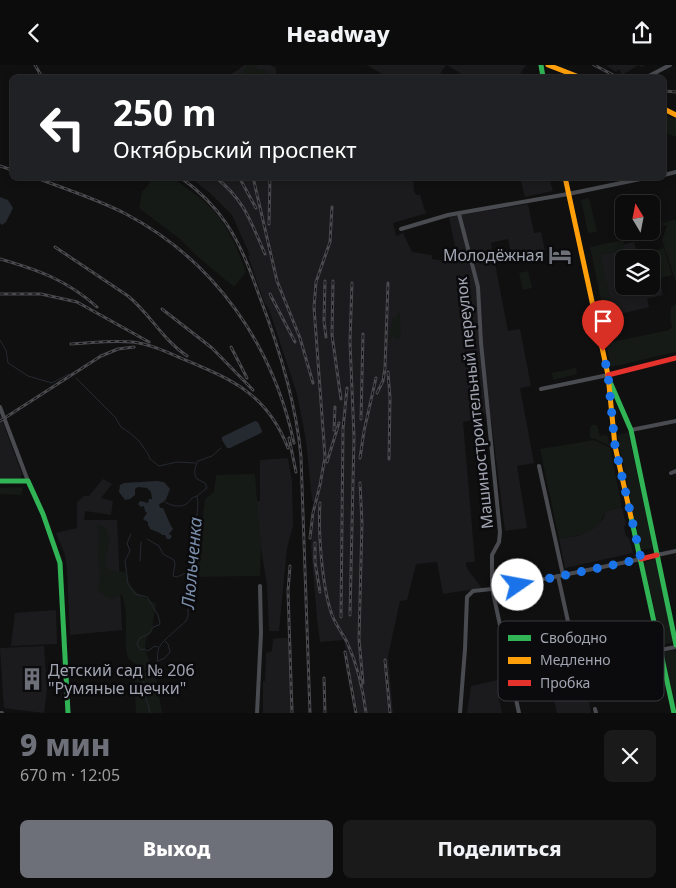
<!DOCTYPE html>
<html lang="ru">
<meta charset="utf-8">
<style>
:root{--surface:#0c0c0c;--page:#1a1a1a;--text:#f1f3f6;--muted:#9a9b9d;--line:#2c2c2d;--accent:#6e7079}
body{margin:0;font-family:"Noto Sans",sans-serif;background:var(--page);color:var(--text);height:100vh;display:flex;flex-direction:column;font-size:19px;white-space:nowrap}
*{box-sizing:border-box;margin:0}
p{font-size:16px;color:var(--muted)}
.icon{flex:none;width:28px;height:28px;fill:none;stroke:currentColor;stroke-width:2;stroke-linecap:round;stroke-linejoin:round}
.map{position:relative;height:648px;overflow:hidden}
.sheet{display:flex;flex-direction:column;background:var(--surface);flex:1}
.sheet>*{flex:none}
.guide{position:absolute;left:10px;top:10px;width:656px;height:105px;border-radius:8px;box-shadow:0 2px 8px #0003,0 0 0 1px var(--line);background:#202124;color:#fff;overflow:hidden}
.needle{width:32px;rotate:350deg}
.tools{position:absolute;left:615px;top:130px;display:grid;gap:10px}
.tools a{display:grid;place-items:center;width:45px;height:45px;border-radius:8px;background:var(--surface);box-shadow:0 2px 8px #0003,0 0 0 1px var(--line);font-size:25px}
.pin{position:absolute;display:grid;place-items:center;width:42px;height:42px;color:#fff;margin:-51px -21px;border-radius:50% 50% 50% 0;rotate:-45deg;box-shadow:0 0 5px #0007}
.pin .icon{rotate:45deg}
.me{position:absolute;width:55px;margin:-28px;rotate:78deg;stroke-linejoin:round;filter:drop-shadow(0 0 4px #0008)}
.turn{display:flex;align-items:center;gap:18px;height:105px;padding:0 20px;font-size:22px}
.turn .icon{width:65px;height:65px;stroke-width:2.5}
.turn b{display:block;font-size:35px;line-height:42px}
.round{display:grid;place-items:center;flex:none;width:52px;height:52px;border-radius:8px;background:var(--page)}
.head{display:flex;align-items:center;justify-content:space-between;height:85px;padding:0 20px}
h1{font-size:30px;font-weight:800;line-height:38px;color:var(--accent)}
.action{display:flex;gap:10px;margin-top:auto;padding:10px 20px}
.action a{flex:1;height:58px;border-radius:8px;background:var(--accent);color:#fff;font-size:20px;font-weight:800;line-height:58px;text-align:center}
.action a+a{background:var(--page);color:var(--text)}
header{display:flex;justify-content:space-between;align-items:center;height:65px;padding:0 20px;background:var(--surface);font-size:22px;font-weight:800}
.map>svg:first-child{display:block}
</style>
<header><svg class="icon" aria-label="back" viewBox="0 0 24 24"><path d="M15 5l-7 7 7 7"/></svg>Headway<svg class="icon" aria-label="share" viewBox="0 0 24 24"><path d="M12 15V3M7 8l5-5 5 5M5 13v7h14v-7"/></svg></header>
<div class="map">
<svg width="676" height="648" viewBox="0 0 676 648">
<rect width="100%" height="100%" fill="#101010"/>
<g fill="#1b1a1d">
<polygon points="245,0 270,0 276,3 276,12 227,12"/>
<polygon points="367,0 446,0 438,12 407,12 403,10 402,12 387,12"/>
<polygon points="447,0 526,0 518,12 466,12"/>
<polygon points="606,0 645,0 641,2 639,0 622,10 619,4 616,7"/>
<polygon points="191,113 413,113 414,127 417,130 420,130 425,146 427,148 393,158 396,171 403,168 412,187 432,190 432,194 451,197 458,196 449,152 528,139 534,168 541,167 545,186 542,190 525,193 512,192 508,174 491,178 508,266 520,264 531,321 520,323 534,398 517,401 527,463 505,466 491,353 487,349 479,350 479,354 463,357 475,497 466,497 466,500 468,505 482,523 443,529 437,497 416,499 407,535 400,536 388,591 393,648 358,648 344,575 320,577 317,553 311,482 312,466 317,438 312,436 306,375 297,329 269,244 265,239 248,191 250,190 232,150 210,128"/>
<polygon points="520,113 549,113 553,126 525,132"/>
<polygon points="634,177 637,187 646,185 649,194 624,194 624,221 651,221 651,202 655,215 661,222 663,230 647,234 649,242 620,249 621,252 610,255 595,186"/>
<polygon points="0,350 22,409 20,413 0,413"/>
<polygon points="288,393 292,417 293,461 287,483 279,566 269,566 267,520 261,483 256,436 260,436 260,395"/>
<polygon points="103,414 112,419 101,433 113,436 111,450 85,446 84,455 117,455 122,565 70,570 67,504 65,490 56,468 77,463 77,437 84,431 89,431"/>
<polygon points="622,442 626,459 624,462 626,471 629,473 633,488 565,503 559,474 580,470 594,463 604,453 605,446"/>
<polygon points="56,545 57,579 11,581 15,548"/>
<polygon points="279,573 291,573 294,648 263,648 263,617 265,616 266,588 272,586 273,574"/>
<polygon points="44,581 47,624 44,648 4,643 0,583"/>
<polygon points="573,607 576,620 582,619 586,622 591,648 557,648 549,612"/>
<polygon points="507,613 512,631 499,634 502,648 467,648 471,621"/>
</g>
<g fill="#151a16">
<path d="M248,0H257L256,4C262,5 269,4 272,12H236H239Z"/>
<polygon points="664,50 676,54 676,72 664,67"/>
<path d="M151,113H173C186,123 202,133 213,145C229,163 238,185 246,207L234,222L196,190L180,174L139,143L142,127L149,119Z"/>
<polygon points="589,133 597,167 588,168 581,135"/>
<polygon points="676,154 676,217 662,175 667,161 660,159"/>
<polygon points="623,175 625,185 601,190 613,247 604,249 590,182"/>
<polygon points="664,183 672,210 657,214 650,187"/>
<polygon points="528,206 532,223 523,225 519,208"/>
<polygon points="676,239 676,287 611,302 606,278 669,265 672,262 670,251 671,242"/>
<path d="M399,246C402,257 399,261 401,272L396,274L393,270L389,276L393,252L395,254Z"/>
<polygon points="576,303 577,309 553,315 552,308"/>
<polygon points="592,360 597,360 600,371 607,370 610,381 595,374 590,373 590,363"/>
<polygon points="628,367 653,483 641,485 617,370"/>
<path d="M594,375L610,383L622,442L605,446C600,467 578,471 559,474L540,384Z"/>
<polygon points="255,409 261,483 260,511 196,512 205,434 214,427 216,410"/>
<polygon points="23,422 21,430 0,429 0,423"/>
<path d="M97,459L106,463C107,467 109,471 109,475C110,484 101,498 110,505C113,507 121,506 125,507C132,529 138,528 156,539L152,564L146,574L145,584L151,602L144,606L128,593L126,584V547L122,529L112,534L106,532L98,526L100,510L98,494L99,467Z"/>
<polygon points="655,494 673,577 662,580 644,497"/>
<polygon points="675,585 676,589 676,646 663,587"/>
<polygon points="155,606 162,648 136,648 134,609"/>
</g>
<g fill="#252930">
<polygon points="0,132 8,135 13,143 6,157 2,160 0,158"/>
<polygon points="255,356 258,357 262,366 261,368 230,383 227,383 222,375 222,372"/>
<path d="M156,416L164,417L170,424C167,431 167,437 159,439L160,443H163C166,449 170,460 173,464L169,469L172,471L170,474H167L165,470H162L160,468L150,464L149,461H148V457L143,454L147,448L145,446L144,441L141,442L138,439L140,436L148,438L149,434H152L151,427L147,423L138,422L135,424V430L130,434L125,435L119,427L120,420L124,418Z"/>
</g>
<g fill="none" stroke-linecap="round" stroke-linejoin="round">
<g stroke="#252930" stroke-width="1">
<polyline points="0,275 6,285 8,298 28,311 52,318 69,309"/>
<polyline points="76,313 115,352 121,362 130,368 139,376 148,389 150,394 159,401 177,397 196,398"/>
<path d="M165,437C175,443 186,443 192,433L197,431"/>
<polyline points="131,469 127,478 130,486 125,496 128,519 135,529 147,532 158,550 160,558 159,560 153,562 150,568 140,573 137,578 140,585 144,584 148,586 155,581 158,582"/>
<polyline points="147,474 159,481 163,489 174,495 175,499 173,511 177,512 188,507"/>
<polyline points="140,496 141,477"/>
<polyline points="158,596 165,593 170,587 168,579 165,576"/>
<path d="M150,648C148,633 137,620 147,607C163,603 154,590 160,581C162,576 181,561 186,556L188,551C189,525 189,499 192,474C194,460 200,445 197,431L207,423L205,418L197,414C193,408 195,402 198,396L212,391L221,383"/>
</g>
<g stroke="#4a4b50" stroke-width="4">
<polyline points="647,12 670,0"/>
<polyline points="664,110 676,107"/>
<polyline points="459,149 478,222 481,278 500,467 499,477 492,490 492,523 519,648"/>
<polyline points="401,164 448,150 568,129 650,112"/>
<polyline points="541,324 608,310"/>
<polyline points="0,342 28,416"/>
<polyline points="631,365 676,356"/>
<polyline points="539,401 563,510"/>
<polyline points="671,408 676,406"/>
<polyline points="657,490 676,486"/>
<polyline points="558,511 578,602"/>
<polyline points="512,614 676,582"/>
<polyline points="595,644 596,648"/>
<polyline points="1,648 2,648"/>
<polyline points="257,648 261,568 260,521"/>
<polyline points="460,648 465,584 467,532 473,526 501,523 641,494"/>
</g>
<g stroke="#30b455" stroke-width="5">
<polyline points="541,0 543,12"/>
<polyline points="611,319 631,365 676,580"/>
<polyline points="0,416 28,416 43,449 60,498 68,648"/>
<polyline points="631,452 674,648"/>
</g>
<g stroke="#ff9f0a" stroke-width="5">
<polyline points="548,0 579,12"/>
<polyline points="664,44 676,50"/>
<polyline points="565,112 608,310 615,381 631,452"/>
</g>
<g stroke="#e5322d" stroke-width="5">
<polyline points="608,310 676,293"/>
<polyline points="641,494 657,490"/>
</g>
<defs>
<g id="rail">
<polyline points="35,0 42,12"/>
<polyline points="594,0 617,12"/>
<polyline points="664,26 676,27"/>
<polyline points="0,101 12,105"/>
<path d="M34,112C65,124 97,134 126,149C215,196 273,280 294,378"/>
<path d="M180,112C198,125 214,140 226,158C241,180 250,205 259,230C279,282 296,336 301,392L310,648"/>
<path d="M215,112C244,134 251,157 265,189"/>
<polyline points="239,112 256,143"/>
<polyline points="253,112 277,216 300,273 313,318"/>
<polyline points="269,159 270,112"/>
<path d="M55,182L128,231C150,249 163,275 187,291"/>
<path d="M0,194C38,205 67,215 97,242"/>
<polyline points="325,216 324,256 326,272"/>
<polyline points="333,216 332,270 341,334"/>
<polyline points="0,229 41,229 77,237 149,277"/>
<polyline points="270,229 295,277"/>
<polyline points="162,244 212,283 253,325"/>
<path d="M71,279C91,278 112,275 132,277C150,279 167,287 183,294C233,315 267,329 288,383"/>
<polyline points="231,282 247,313"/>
<polyline points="388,307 390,333 389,394"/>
<polyline points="377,328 383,316 385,303 388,218"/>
<polyline points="361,354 363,269"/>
<polyline points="0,356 101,291 118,284 134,282"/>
<polyline points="334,365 335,342"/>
<polyline points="289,373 296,407"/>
<polyline points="360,393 364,366 376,313"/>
<polyline points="327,397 339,358"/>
<polyline points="360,418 362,458 359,574 363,618"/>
<path d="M320,438C318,467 322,522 332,550C336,560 342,568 347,577C357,599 363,624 366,648"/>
<polyline points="310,473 313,448 320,420 325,392 314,242 316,217 330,177 332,142"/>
<polyline points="315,478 315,497 320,527"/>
<polyline points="290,501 288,526 292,648"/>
<polyline points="350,550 354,372 350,277 352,218"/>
<polyline points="341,552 343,364 347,323"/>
<polyline points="345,587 356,648"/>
<polyline points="385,595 390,648"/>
<polyline points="324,613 325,648"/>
</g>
</defs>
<use href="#rail" stroke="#4a4a4e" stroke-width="3"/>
<use href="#rail" stroke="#0b0a0c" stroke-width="1" stroke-dasharray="4" stroke-linecap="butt"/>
</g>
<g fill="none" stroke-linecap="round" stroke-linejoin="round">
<polyline stroke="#1a73e8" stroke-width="9" stroke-dasharray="0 16.2" points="518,520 641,494 615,381 608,310 603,286"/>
</g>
<defs>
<symbol id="hotel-bare" viewBox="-9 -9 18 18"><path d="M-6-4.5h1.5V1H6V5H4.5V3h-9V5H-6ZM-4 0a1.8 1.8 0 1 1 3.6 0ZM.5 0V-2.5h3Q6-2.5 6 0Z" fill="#6e7079" stroke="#0b0a0c" stroke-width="2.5" paint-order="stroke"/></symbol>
<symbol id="building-bare" viewBox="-9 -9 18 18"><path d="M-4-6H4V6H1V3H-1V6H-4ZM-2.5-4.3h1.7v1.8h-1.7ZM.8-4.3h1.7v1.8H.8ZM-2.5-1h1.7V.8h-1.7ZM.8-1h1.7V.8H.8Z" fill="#6e7079" stroke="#0b0a0c" stroke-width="2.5" paint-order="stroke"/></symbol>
</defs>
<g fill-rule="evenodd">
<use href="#hotel-bare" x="544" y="174" width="32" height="32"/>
<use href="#building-bare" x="16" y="598" width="32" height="32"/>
</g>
<g text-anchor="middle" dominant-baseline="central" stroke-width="5" stroke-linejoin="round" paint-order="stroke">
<g font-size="16" fill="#a1a4b1" stroke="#0b0a0c" text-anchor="end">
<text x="544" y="190">Молодёжная</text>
<text x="48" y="605" text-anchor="start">Детский сад № 206<tspan x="48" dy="18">"Румяные щечки"</tspan></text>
</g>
<g font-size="16" fill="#a1a4b1" stroke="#0b0a0c">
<text transform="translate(474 338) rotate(-96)">Машиностроительный переулок</text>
</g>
<g font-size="18" font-style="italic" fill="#798eab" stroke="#0b0a0c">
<text transform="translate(191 498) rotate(-85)">Люльченка</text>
</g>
</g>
<rect x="498" y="556" width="166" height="80" rx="8" fill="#0b0a0c" stroke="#38383e" stroke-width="1"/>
<rect x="508" y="570" width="23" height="6" fill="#30b455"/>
<rect x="508" y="592" width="23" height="7" fill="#ff9f0a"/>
<rect x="508" y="615" width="23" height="6" fill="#e5322d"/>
<g font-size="14" fill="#a1a4b1">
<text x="540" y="578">Свободно</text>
<text x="540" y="600">Медленно</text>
<text x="540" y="623">Пробка</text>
</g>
</svg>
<div class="tools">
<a><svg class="needle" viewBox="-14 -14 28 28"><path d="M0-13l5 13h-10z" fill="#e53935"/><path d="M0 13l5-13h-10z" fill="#9a9b9d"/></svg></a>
<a><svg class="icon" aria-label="layers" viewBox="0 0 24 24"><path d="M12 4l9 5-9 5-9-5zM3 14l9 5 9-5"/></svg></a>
</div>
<div class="pin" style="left:603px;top:286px;background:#d93025"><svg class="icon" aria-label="arrive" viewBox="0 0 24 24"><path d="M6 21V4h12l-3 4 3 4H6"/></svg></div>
<svg class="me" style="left:518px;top:520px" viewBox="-20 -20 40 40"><circle r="19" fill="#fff"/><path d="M0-13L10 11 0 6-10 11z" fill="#1a73e8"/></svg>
<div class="guide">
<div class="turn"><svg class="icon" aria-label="left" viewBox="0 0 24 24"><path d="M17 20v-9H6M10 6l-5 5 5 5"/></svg><div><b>250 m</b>Октябрьский проспект</div></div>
</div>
</div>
<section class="sheet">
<div class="head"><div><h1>9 мин</h1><p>670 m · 12:05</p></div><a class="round"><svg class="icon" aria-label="close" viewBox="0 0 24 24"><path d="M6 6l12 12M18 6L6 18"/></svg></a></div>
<div class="action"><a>Выход</a><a>Поделиться</a></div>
</section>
